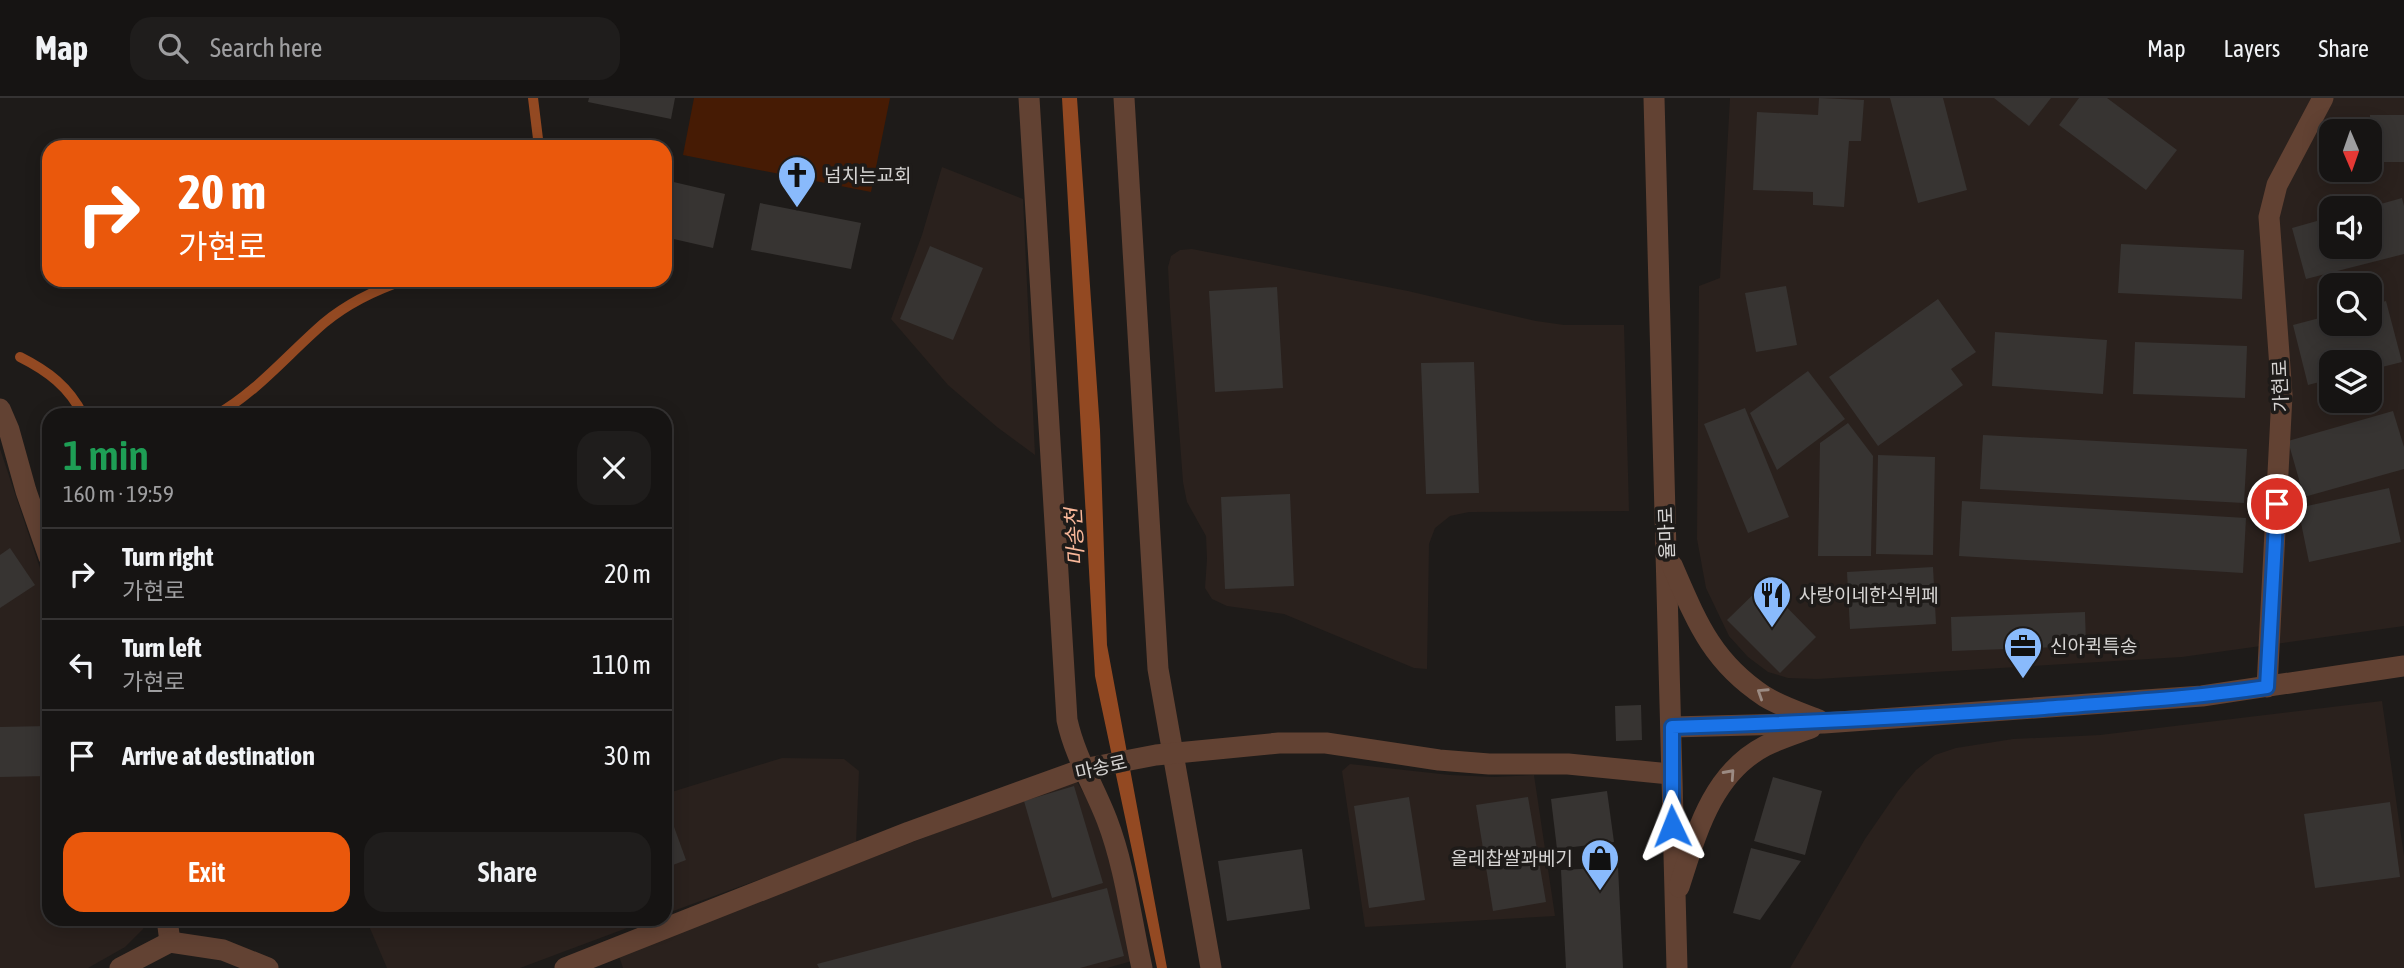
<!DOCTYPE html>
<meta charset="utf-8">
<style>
:root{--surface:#161413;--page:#1f1d1c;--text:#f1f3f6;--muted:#9e9ea0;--line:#353333;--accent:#ea580c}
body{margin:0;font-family:"Asap Condensed","Noto Sans KR",sans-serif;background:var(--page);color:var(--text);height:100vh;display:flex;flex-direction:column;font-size:26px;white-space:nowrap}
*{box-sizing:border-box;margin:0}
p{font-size:23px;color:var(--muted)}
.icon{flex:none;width:38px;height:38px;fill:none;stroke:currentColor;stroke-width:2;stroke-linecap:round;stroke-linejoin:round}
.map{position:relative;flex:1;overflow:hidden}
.drawer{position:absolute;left:42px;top:310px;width:630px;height:518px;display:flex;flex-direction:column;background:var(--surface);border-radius:21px;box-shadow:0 4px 18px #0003,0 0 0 2px var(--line)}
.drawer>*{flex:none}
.banner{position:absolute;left:42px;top:42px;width:630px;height:147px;border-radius:21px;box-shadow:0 4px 18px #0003,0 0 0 2px var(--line);background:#ea580c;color:#fff;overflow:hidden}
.needle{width:46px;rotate:178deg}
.fabs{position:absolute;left:2319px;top:21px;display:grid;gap:14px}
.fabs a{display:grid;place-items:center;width:63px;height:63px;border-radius:14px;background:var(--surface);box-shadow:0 4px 18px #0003,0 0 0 2px var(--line);font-size:35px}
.pin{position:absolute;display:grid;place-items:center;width:60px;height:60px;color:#fff;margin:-30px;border:4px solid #fff;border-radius:50%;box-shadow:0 2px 7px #0007}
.me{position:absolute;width:77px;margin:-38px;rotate:358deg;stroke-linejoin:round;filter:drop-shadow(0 0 5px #0008)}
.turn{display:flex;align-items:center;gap:24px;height:147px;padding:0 21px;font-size:32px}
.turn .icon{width:91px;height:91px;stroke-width:2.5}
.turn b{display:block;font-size:49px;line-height:60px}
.round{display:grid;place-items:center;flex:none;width:74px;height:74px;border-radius:21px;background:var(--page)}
.head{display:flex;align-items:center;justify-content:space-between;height:119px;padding:0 21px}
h1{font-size:42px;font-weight:600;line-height:52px;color:#1e9e55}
.primary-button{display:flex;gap:14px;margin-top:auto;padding:14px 21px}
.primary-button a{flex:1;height:80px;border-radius:21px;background:var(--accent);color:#fff;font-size:28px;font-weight:600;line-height:80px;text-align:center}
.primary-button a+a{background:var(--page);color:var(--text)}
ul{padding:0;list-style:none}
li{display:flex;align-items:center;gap:21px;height:91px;padding:0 21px;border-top:2px solid var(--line)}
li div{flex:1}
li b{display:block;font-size:26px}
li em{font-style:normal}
header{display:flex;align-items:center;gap:42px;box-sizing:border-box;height:98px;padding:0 35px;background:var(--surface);border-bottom:2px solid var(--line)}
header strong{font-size:33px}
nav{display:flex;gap:38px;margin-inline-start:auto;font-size:24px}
.search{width:490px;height:63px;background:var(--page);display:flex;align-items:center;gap:18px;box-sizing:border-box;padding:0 24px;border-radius:21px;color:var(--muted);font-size:26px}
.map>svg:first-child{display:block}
</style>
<header>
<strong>Map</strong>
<div class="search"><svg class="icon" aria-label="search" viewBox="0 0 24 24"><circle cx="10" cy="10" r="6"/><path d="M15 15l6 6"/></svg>Search here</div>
<nav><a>Map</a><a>Layers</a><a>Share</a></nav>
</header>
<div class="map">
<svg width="2404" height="870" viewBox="0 0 2404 870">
<rect width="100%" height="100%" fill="#1e1b19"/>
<g fill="#2a211d" fill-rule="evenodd">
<path d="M1730,0H2404V528L2182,559L1817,581L1788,580L1768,574L1748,559L1729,538L1706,490L1697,441L1699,188L1720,180ZM2331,33H2370V72H2331ZM2331,110H2370V149H2331ZM2331,187H2370V226H2331ZM2331,264H2370V303H2331Z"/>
<polygon points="942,69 1023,101 1035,357 997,329 948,287 891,221 922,137"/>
<polygon points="1192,151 1408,193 1536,223 1564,227 1624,227 1629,413 1469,414 1450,418 1435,430 1429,446 1427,571 1414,570 1284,516 1227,508 1212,501 1205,490 1207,461 1206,438 1187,404 1183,384 1170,210 1168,169 1171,158 1180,152"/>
<polygon points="0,351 49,497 49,821 148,821 143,831 125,849 88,870 0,870"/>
<polygon points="2382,603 2404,758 2404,870 1790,870 1865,741 1898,693 1916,672 1935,657 1956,650 2013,641 2100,637"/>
<polygon points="782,660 844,661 859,673 856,746 665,816 665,696"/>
<polygon points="1350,666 1450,677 1494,679 1534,677 1555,818 1365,829 1342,673"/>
<polygon points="1067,684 1077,684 1094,712 1108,755 1132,863 1107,870 623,870 619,858"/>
<polygon points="366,821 651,821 520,870 387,870"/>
</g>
<polygon fill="#461b04" points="694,0 890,0 871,94 683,57"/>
<polygon fill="#934922" points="1062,0 1077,0 1100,332 1107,547 1167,870 1157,870 1095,578"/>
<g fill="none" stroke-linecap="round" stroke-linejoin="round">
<g stroke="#934922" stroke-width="10">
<polyline points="533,0 539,49"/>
<path d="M20,259C48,273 69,289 83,317"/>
<path d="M216,317C257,294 288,256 324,225C348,205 375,192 405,182"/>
</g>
</g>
<g fill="#373432">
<polygon points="589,0 675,0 671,21 588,4"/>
<polygon points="1819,0 1864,2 1861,43 1849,43 1844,109 1813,107 1813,94 1753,92 1757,14 1818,17"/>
<polygon points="1890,0 1943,0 1967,92 1918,105"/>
<polygon points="1994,0 2051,0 2029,28"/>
<polygon points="2079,0 2107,0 2177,52 2146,92 2059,27"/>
<polygon points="2370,17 2404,17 2404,64 2371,64"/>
<polygon points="665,82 725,96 713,150 665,139"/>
<polygon points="2402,100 2404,108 2404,156 2306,181 2292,130 2331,119 2331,149 2370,149 2370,109"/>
<polygon points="760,105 861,125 851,171 751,152"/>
<polygon points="2121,146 2244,152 2242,201 2118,195"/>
<polygon points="930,148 983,170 953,242 900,221"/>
<polygon points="1786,188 1797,247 1756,254 1745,195"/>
<polygon points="1277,189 1283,290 1215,294 1209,193"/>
<polygon points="1938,201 1976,254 1951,271 1963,287 1878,348 1829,279"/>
<polygon points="2386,203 2402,264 2370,272 2370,264 2331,264 2331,281 2308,287 2293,227 2331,217 2331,226 2370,226 2370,207"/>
<polygon points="1995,234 2107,242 2103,296 1992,288"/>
<polygon points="2135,244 2247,248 2245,300 2133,296"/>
<polygon points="1474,264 1479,395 1426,396 1421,265"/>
<polygon points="1808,273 1845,321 1777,372 1750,315"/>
<polygon points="1745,310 1789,419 1748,435 1704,326"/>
<polygon points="2393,313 2404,349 2404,371 2304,399 2288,343"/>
<polygon points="1848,325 1873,358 1871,458 1818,458 1820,345"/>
<polygon points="1983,337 2247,351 2244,405 1980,391"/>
<polygon points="1878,357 1935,359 1933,457 1876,456"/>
<polygon points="2389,390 2401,444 2309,464 2298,410"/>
<polygon points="1290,396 1294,488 1225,491 1221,399"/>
<polygon points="1962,403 2246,420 2243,475 1959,458"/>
<polygon points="10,450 35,487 0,510 0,457"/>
<polygon points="1933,469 1936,526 1850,531 1847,474"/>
<polygon points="1764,486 1816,539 1780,575 1727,522"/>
<polygon points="2085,514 2086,548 1952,553 1951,519"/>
<polygon points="1641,607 1642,642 1616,643 1615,608"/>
<polygon points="49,628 49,678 0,679 0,629"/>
<polygon points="1773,679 1822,693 1805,757 1754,743"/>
<polygon points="1074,688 1103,785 1052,800 1024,703"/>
<polygon points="1607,693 1614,744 1557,751 1551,701"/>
<polygon points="1409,699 1425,802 1369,810 1354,708"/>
<polygon points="1528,699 1546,804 1493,813 1476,707"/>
<polygon points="665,704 686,762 665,770"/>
<polygon points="2390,704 2400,779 2315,790 2304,716"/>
<polygon points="1751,750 1801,763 1760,822 1733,815"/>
<polygon points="1302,751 1310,811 1227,823 1218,763"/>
<polygon points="1618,769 1623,870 1566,870 1561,772"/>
<polygon points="1107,790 1124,858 1080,870 819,870 817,866"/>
</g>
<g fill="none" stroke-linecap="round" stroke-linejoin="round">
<g stroke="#624233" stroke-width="21">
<path d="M1029,0L1067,622C1075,659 1094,688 1107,722C1125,769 1131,821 1142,870"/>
<polyline points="1124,0 1158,571 1211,870"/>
<polyline points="1654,0 1677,870"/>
<polyline points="0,311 9,332 26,393 49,459"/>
<path d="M1672,467C1696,522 1711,563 1764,598C1780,608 1801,615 1819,622"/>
<polyline points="2267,589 2282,297 2269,119 2277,87 2323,0"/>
<polyline points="1672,629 1824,625 2202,598 2404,568"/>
<path d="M1679,789C1696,737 1711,676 1765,648C1779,641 1795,636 1811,630"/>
<polyline points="167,821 170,844"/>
<polyline points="120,870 170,844 223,852 268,870"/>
<polyline points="565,870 909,734 1083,671 1156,657 1279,645 1326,645 1439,662 1489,666 1568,666 1670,676"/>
</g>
</g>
<defs><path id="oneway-chevron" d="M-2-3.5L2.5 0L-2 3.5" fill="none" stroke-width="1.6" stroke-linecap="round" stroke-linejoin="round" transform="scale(1.75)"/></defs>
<g stroke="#9c8b83">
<use href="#oneway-chevron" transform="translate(1762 595) rotate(-147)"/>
<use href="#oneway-chevron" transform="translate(1730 676) rotate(-48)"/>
</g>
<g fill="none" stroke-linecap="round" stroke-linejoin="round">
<defs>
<path id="route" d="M1672,728V629C1796,625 1920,619 2044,610C2119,604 2193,600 2267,589L2277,406"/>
</defs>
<use href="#route" stroke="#114b97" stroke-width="18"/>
<use href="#route" stroke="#1a73e8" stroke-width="12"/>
</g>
<defs>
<symbol id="church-pin" viewBox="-11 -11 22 30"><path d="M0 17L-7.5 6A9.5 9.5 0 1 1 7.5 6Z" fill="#89bafc" stroke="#1e1b19"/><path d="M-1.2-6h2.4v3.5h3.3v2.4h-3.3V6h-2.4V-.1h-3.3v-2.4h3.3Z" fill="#111"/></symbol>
<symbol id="restaurant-pin" viewBox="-11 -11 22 30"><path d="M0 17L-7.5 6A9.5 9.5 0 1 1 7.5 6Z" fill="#89bafc" stroke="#1e1b19"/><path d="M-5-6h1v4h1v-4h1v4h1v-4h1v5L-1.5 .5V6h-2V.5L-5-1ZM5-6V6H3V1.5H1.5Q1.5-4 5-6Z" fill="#111"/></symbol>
<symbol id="office-pin" viewBox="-11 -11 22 30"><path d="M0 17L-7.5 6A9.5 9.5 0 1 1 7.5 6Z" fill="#89bafc" stroke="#1e1b19"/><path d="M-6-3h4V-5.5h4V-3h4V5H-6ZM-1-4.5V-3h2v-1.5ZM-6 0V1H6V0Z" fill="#111"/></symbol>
<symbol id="shop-pin" viewBox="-11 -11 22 30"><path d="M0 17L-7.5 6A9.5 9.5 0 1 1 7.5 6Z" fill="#89bafc" stroke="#1e1b19"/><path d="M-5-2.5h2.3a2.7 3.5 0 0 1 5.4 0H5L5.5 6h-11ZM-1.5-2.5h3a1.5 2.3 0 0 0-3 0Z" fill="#111"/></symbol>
</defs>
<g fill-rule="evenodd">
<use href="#church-pin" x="775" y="55" width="44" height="60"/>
<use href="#restaurant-pin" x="1750" y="475" width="44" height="60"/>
<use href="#office-pin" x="2001" y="526" width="44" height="60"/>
<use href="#shop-pin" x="1578" y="738" width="44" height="60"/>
</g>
<g text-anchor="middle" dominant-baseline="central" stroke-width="7" stroke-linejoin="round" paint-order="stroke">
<g font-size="19" fill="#d6d4d3" stroke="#1e1b19" text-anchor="start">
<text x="824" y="77">넘치는교회</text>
<text x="1799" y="497">사랑이네한식뷔페</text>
<text x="2050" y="548">신아퀵특송</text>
<text x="1573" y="760" text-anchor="end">올레찹쌀꽈베기</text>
</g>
<g font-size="19" fill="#d6d4d3" stroke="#1e1b19">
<text transform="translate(2280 288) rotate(-92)">가현로</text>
<text transform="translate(1666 435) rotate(-92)">율마로</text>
<text transform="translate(1101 669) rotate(-13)">마송로</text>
</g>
<g font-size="21" font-style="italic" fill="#f9b89a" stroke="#1e1b19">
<text transform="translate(1074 439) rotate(-93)">마송천</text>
</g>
</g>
</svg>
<div class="fabs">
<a><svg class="needle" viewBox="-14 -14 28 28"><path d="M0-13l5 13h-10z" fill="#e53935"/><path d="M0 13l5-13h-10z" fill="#9e9ea0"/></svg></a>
<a><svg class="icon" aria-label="sound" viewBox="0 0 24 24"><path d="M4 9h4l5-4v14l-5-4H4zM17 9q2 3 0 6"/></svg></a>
<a><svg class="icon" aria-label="search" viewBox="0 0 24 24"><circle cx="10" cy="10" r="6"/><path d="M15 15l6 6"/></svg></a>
<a><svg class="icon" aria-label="layers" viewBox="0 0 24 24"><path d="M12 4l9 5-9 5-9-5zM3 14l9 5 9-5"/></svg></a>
</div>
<div class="pin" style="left:2277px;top:406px;background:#d93025"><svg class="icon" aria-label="arrive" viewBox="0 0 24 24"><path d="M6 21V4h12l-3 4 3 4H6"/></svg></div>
<svg class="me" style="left:1672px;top:728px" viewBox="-20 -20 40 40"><path d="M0-17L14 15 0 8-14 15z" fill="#1a73e8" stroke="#fff" stroke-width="4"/></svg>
<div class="banner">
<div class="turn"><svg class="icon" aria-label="right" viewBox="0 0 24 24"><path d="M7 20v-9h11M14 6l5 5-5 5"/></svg><div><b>20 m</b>가현로</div></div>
</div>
<section class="drawer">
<div class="head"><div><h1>1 min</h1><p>160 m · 19:59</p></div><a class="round"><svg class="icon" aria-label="close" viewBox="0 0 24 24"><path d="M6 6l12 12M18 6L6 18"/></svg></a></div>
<ul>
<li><svg class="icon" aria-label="right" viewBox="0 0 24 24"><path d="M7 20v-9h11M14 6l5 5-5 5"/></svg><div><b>Turn right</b><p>가현로</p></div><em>20 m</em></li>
<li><svg class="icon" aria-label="left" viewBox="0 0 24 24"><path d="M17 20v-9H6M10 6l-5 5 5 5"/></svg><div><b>Turn left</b><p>가현로</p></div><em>110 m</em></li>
<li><svg class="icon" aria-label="arrive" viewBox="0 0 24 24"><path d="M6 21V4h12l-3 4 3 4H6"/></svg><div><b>Arrive at destination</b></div><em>30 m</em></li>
</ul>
<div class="primary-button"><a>Exit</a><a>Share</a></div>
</section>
</div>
